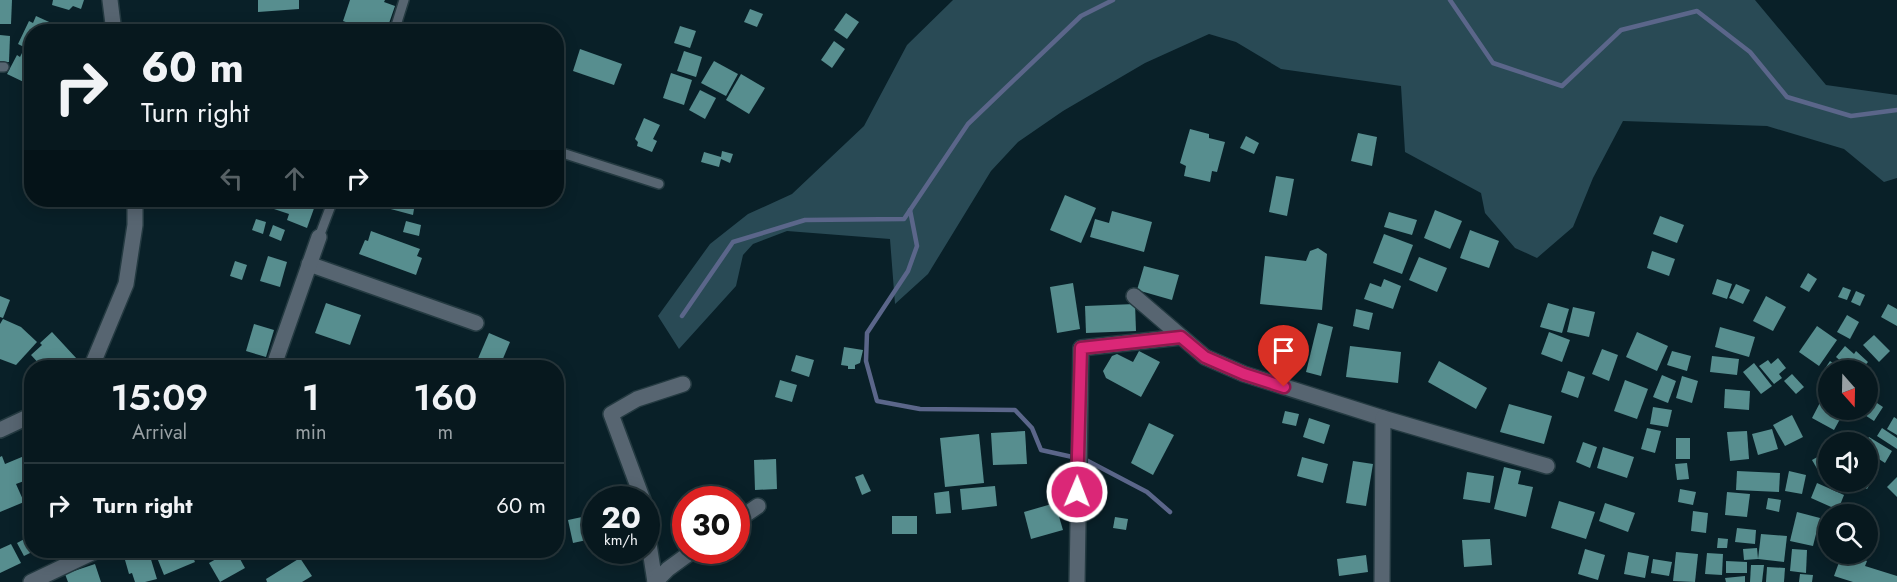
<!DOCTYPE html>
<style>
:root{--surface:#07181e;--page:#102127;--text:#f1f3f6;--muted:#98a0a4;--line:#28373c}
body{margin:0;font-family:Jost,sans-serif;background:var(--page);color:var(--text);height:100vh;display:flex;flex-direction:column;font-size:22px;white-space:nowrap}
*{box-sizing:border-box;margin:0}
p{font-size:20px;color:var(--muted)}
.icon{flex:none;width:33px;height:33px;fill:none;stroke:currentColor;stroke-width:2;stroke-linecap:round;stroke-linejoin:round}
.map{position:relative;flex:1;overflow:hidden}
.drawer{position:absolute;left:24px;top:360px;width:540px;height:198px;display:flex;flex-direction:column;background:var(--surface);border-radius:24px;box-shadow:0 3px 15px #0003,0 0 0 2px var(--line)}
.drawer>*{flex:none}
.hud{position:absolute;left:24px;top:24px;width:540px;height:183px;border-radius:24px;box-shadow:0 3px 15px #0003,0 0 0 2px var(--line);background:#07181e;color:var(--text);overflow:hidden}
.needle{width:39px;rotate:160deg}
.buttons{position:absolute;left:1818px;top:360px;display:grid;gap:12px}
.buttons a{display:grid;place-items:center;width:60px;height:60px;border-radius:50%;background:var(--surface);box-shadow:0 3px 15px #0003,0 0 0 2px var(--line);font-size:30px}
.speed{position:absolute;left:582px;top:486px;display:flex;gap:12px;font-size:30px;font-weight:700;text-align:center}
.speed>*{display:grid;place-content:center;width:78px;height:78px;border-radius:50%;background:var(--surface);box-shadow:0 3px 15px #0003,0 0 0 2px var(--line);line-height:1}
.speed small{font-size:15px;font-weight:400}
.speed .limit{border:9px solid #d22;background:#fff;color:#111}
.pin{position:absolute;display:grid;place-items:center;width:51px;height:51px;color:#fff;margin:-62px -26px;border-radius:50% 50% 50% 0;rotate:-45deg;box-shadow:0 0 6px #0007}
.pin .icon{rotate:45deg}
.me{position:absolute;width:66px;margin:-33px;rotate:1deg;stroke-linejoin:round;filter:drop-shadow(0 0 4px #0008)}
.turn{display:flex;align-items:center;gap:21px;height:126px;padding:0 18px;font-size:27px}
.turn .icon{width:78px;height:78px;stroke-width:2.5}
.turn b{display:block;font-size:42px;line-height:51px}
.lanes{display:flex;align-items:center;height:57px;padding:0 18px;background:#0003;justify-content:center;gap:30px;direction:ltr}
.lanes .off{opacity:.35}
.eta{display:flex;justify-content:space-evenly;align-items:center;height:102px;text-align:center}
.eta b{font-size:36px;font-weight:600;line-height:42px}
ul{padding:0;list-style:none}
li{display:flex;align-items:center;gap:18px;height:84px;padding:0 18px;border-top:2px solid var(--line)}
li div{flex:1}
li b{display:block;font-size:22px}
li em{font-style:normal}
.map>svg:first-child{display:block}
</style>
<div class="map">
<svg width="1897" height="582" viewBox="0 0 1897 582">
<rect width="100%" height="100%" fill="#092028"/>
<polygon fill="#294a55" points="953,0 1755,0 1826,85 1897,95 1897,178 1884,182 1844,149 1767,126 1623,121 1593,178 1573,227 1537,258 1515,248 1485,213 1481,193 1405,152 1401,86 1281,69 1236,42 1209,34 1145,63 1063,111 1018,142 991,171 928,274 895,304 890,239 787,231 753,244 743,255 736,286 679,349 658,316 710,244 748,214 792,194 864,126 907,45"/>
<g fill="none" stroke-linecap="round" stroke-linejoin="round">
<g stroke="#5b668a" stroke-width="4.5">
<polyline points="1450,0 1493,63 1562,86 1621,30 1697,11 1750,52 1787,97 1851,116 1897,110"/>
<polyline points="910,210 917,246 908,271 867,333 866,361 877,401 920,409 1015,410 1032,428 1041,450 1086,460 1147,492 1170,512"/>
<polyline points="682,316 733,242 805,220 904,219 968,124 1081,16 1113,0"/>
</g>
</g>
<g fill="#578e8f">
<polygon points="0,0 12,0 11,24 0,24"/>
<polygon points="53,0 84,0 81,9 73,6 69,10 52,5"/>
<polygon points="258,0 299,0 299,9 258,12"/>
<polygon points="350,0 385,0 384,2 395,6 386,32 373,32 343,21"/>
<polygon points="750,9 763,14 757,27 744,22"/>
<polygon points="846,13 859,22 847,39 834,30"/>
<polygon points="36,16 58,26 55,32 32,32 32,51 18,44 29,21 33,23"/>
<polygon points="680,26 696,31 690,48 674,43"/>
<polygon points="0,35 10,36 9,62 0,62"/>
<polygon points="834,41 845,49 832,68 821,60"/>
<polygon points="24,49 32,53 32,86 7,74 17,55 20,57"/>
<polygon points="580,49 622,64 614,85 573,71"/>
<polygon points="684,51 702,57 696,77 677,71"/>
<polygon points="714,61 738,74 726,96 701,83"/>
<polygon points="671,73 692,80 684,105 663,98"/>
<polygon points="741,74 765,88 749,114 726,100"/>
<polygon points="700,90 716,98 705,119 689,110"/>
<polygon points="644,118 660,125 653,139 657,141 652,152 637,146 638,142 635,139"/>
<polygon points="1190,129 1209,134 1209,138 1225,142 1217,172 1212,171 1210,182 1184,176 1186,166 1180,163"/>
<polygon points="1358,133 1377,137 1372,166 1351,161"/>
<polygon points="1246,136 1259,143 1254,154 1240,148"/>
<polygon points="722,151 733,154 730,163 721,159 719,167 701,162 704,152 721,157"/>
<polygon points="1276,176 1294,179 1287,216 1269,212"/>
<polygon points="1065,195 1096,208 1081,243 1050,230"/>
<polygon points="268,200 317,200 307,228 287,220 289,214 268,207"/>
<polygon points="373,200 389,200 388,202 414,209 413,215 372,204"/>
<polygon points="1435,210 1462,221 1450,249 1424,238"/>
<polygon points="1112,211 1152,222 1144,252 1090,237 1095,219 1109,223"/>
<polygon points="1389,212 1417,220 1412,235 1384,227"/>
<polygon points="1660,216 1684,225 1677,243 1653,234"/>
<polygon points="256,219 266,222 263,234 252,230"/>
<polygon points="406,221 421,225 419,236 403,232"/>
<polygon points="273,225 285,230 281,241 269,236"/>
<polygon points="1470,230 1499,241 1489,268 1460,258"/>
<polygon points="371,231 420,249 417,256 422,258 416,275 359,254 365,240 368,241"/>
<polygon points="1384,234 1413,245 1402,274 1373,263"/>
<polygon points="1318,248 1327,254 1322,310 1260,304 1265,256 1306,261 1310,251"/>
<polygon points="1652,251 1675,259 1669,276 1647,268"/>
<polygon points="268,256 287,262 280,287 260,281"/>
<polygon points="1419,257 1447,268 1437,292 1409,280"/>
<polygon points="235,261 247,265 242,280 230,276"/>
<polygon points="1144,266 1179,275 1172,300 1137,290"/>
<polygon points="1808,273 1817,279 1809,292 1800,287"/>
<polygon points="1384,279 1401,286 1393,309 1364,299 1370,283 1381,287"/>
<polygon points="1717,279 1732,284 1727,299 1712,294"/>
<polygon points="1073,283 1080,329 1057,333 1050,287"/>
<polygon points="1736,284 1750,290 1743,304 1729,298"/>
<polygon points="1843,287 1851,290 1847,300 1838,297"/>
<polygon points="1856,291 1865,295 1860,306 1851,302"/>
<polygon points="0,296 10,300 3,318 0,317"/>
<polygon points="1766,296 1786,307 1773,331 1753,321"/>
<polygon points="326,303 361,315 350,345 315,333"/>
<polygon points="1548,303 1569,309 1562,333 1540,327"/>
<polygon points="1135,304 1136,331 1086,333 1085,306"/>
<polygon points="1888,304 1897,309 1897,326 1881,317"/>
<polygon points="1573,307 1595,312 1589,337 1567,332"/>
<polygon points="1356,309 1373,313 1369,330 1353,326"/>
<polygon points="1847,315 1859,322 1850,339 1837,332"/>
<polygon points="3,319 21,327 37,342 16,365 0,359 0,324"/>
<polygon points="1318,323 1333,327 1321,376 1306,372"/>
<polygon points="254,324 274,330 266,357 246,351"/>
<polygon points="1817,326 1837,340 1819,366 1799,352"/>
<polygon points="1720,327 1755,337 1749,357 1715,347"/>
<polygon points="52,332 77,359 67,368 43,368 31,355 42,345 40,343"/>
<polygon points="1549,332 1570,340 1562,362 1541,354"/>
<polygon points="1637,332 1668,346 1657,371 1626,357"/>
<polygon points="489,333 510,342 499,368 474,368"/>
<polygon points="1874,335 1890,351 1879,362 1863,345"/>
<polygon points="1350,346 1401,352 1398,383 1346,377"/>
<polygon points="1845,346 1854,354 1856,351 1868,362 1861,370 1847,370 1842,366 1844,364 1836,357"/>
<polygon points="844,347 863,350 860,363 855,365 855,369 848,369 848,366 841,365"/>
<polygon points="1602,349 1618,355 1609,381 1592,374"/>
<polygon points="1139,351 1160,362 1141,397 1106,378 1103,371 1112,356 1117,354 1133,362"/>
<polygon points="1672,351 1691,356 1687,371 1667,365"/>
<polygon points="796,355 814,360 809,377 791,371"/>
<polygon points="1712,356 1739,359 1737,375 1710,372"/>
<polygon points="1778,358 1786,368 1779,374 1782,378 1774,384 1759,366 1768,360 1771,364"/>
<polygon points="1439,361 1487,388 1476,409 1428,382"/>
<polygon points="1830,361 1843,370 1828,370 1828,378 1822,373"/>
<polygon points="1754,363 1772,386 1761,394 1743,372"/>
<polygon points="1568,371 1585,377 1578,398 1561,392"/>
<polygon points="1792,374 1804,387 1796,394 1784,381"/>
<polygon points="1662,375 1676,381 1668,403 1653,397"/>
<polygon points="1682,376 1698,381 1692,403 1676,398"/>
<polygon points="780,380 797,385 792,402 775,397"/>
<polygon points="1625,380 1648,389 1637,419 1614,411"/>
<polygon points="1725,389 1750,391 1749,410 1724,408"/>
<polygon points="1824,395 1828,398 1828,410 1845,410 1834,430 1812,418"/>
<polygon points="1868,397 1883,407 1874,421 1857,410 1868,410"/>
<polygon points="1509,404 1552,416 1544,444 1500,432"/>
<polygon points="1653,407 1672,410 1668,427 1650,424"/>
<polygon points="1285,411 1299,414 1296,426 1282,423"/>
<polygon points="1792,415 1803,437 1785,446 1773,425"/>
<polygon points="1894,417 1897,419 1897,435 1887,429"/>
<polygon points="1309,418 1330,425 1324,444 1303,437"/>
<polygon points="1149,423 1174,435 1153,475 1131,463"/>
<polygon points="1647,428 1661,431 1655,453 1641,449"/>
<polygon points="1882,428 1897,438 1897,449 1877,436"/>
<polygon points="1772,429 1778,449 1758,455 1752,434"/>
<polygon points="1025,431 1027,464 993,465 991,433"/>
<polygon points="1747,431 1749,459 1730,461 1727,432"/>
<polygon points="979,434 984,483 945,487 940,438"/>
<polygon points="1869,437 1892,451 1885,463 1868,452 1868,442 1866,442"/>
<rect x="1676" y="438" width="14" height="21"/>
<polygon points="1583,442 1597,447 1590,468 1576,462"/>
<polygon points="32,444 32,478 16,484 24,502 0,512 0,457 2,456 5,464 29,454 26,446"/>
<polygon points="1603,447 1634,457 1627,478 1597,468"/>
<polygon points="1828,451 1828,475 1823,479 1812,460"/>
<polygon points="1302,457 1328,464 1323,483 1297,476"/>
<polygon points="776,459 777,489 755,490 754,460"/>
<polygon points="1353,461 1373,464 1366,506 1346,503"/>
<polygon points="1868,462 1879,469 1867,489 1855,482 1868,482"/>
<polygon points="1687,463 1689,479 1677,480 1675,464"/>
<polygon points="1504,467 1521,471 1518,484 1533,487 1526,517 1494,509"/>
<polygon points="1737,471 1780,473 1779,492 1736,490"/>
<polygon points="1789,471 1806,475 1802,494 1785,491"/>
<polygon points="1467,472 1494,476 1490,503 1463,499"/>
<polygon points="863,474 871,491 862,495 855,477"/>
<polygon points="1897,477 1897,497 1887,487"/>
<polygon points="1817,483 1844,495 1838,510 1811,498"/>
<polygon points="995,486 997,506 962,510 960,489"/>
<polygon points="1680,489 1696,492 1693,505 1678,502"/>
<polygon points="949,491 951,513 936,514 934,493"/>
<polygon points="1727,492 1750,494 1747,517 1725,515"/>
<polygon points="1768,498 1781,500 1779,512 1766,509"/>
<polygon points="1559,501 1595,512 1586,539 1551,528"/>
<polygon points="1055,503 1063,530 1031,539 1024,512"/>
<polygon points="1605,503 1635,513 1628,532 1599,521"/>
<polygon points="1693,511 1708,513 1706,533 1691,531"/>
<polygon points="1797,512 1820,518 1813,546 1790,541"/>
<polygon points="596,514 596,538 573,543 568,520"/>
<rect x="892" y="516" width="25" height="18"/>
<polygon points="1115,517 1128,519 1126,530 1113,528"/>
<polygon points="1737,528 1756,530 1755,544 1735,542"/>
<polygon points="1761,534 1787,536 1784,562 1758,559"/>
<polygon points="28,537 32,543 32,552 24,556 17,543"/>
<polygon points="1718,538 1728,539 1727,548 1717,548"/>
<polygon points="1490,539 1492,565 1464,567 1462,540"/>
<polygon points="11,544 21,563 0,573 0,549"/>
<polygon points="1757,548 1758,559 1744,560 1743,549"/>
<polygon points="1585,549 1605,555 1598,580 1578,574"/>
<polygon points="1792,549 1807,550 1806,573 1790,571"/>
<polygon points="168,550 190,550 195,562 164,575 156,555"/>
<polygon points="232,550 235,550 245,568 220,582 209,563"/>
<polygon points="1628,552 1649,556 1645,578 1624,574"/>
<polygon points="1676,552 1698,554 1695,582 1673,581"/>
<polygon points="149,553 157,579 145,582 135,582 132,573 129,574 125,560"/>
<polygon points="1707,553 1723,554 1722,575 1705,574"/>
<polygon points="1842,554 1863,554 1861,558 1867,561 1865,566 1897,576 1897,582 1853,582 1834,576"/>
<polygon points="1366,555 1368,572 1339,576 1337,559"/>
<polygon points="300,558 312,576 302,582 267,582 266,579"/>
<polygon points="1653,559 1672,562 1669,576 1651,573"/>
<polygon points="1726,561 1747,562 1747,573 1726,573"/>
<polygon points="95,564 101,582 68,582 65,574"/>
<polygon points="1751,565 1764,565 1762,582 1750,582"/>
<polygon points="1767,567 1785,568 1784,582 1766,582"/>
<polygon points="1800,574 1813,575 1812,582 1799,582"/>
<polygon points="1745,576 1745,582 1726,582 1725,578"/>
</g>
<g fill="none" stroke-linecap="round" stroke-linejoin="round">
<defs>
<g id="service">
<polyline points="394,32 404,0"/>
<polyline points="0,67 4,67"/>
<polyline points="556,151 659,184"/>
<polyline points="319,237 333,200"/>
</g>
<g id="minor">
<polyline points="110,0 114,32"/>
<polyline points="309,264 476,323"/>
<polyline points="1134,296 1205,357 1244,374 1383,418 1547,466"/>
<polyline points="91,368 126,284 135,225 135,200"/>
<polyline points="273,368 319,237"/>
<polyline points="0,430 32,415"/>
<polyline points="643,500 611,414 637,399 683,384"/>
<polyline points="736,521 758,506"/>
<polyline points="646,525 655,582"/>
<polyline points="31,582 98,550"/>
<polyline points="655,582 668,569 694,550"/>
<polyline points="1077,582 1081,348 1181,337"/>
<polyline points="1382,582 1383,418"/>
</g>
</defs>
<use href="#service" stroke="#243a41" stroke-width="12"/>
<use href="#minor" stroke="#243a41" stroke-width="18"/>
<use href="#service" stroke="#576571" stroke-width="9"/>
<use href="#minor" stroke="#576571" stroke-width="15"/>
</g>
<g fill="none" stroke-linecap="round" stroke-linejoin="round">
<defs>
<polyline id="route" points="1077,492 1081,348 1181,337 1205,357 1244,374 1284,387"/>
</defs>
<use href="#route" stroke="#8e194d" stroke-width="15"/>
<use href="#route" stroke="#db2777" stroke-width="10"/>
</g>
</svg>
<div class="buttons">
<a><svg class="needle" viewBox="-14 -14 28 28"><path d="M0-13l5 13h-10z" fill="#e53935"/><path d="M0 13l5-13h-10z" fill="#98a0a4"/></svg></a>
<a><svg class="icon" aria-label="sound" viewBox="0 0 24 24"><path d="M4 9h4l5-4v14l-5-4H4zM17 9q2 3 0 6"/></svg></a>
<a><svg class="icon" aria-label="search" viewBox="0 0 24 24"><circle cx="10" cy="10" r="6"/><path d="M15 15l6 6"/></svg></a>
</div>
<div class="speed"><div>20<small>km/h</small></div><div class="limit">30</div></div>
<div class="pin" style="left:1284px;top:387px;background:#d93025"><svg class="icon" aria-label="arrive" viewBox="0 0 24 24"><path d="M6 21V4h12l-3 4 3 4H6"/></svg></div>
<svg class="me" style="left:1077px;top:492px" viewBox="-20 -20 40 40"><circle r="17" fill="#db2777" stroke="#fff" stroke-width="3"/><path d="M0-11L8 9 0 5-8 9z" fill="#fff"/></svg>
<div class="hud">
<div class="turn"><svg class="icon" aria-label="right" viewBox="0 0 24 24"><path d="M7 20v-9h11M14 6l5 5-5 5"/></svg><div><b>60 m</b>Turn right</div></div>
<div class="lanes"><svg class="icon off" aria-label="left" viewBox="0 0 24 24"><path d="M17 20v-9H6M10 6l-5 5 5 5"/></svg><svg class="icon off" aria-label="ahead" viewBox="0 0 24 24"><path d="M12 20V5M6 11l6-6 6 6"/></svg><svg class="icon" aria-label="right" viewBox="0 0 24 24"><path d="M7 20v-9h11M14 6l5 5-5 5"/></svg></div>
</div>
<section class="drawer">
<div class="eta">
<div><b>15:09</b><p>Arrival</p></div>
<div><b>1</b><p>min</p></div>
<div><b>160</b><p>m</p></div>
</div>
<ul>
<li><svg class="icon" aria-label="right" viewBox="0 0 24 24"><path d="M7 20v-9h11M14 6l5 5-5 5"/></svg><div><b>Turn right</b></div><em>60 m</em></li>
</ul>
</section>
</div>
